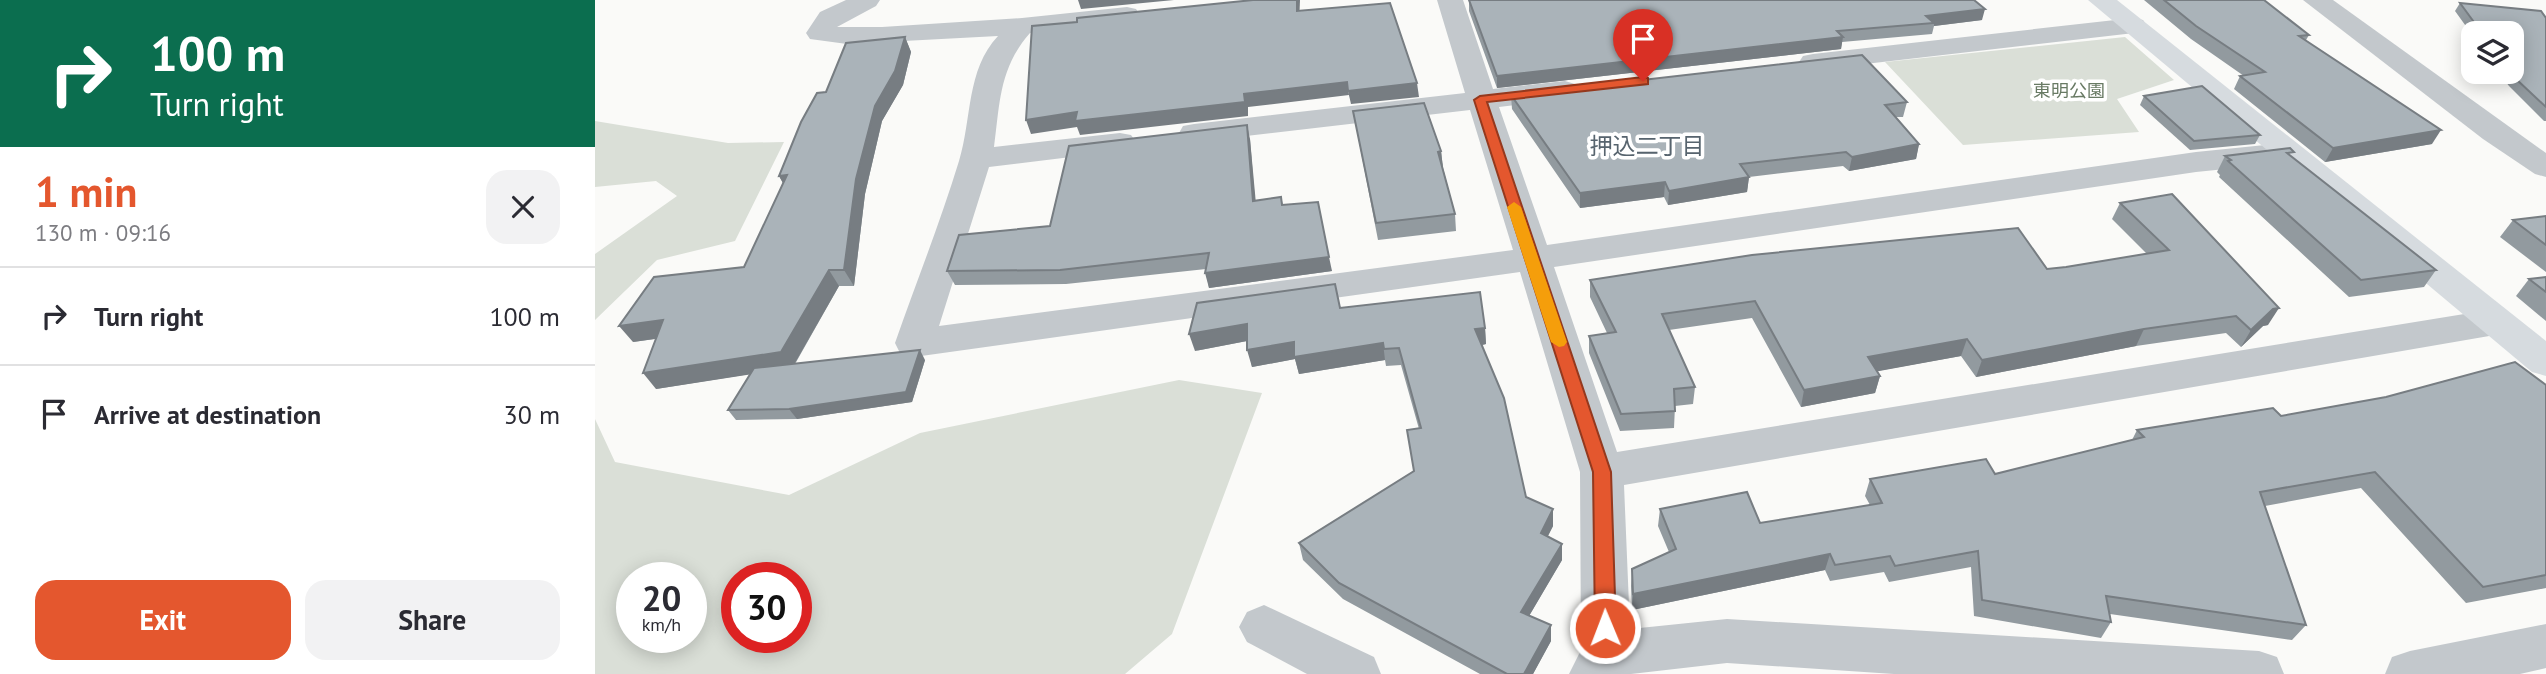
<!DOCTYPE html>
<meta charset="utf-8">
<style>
:root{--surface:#fff;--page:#f2f2f3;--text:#2b2b33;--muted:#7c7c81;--line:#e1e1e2;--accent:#e4572e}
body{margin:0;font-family:"PT Sans","Noto Sans JP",sans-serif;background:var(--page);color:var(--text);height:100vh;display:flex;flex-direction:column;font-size:26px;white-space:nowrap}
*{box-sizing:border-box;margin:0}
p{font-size:23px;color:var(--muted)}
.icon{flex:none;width:38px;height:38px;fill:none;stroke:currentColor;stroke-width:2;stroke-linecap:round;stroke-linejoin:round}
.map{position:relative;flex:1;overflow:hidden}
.side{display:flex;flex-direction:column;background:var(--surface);width:595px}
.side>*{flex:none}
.guide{background:#0b6e4f;color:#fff;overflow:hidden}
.buttons{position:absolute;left:1866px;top:21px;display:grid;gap:14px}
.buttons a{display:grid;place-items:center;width:63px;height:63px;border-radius:14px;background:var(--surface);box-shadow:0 4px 18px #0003;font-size:35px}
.speed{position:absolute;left:21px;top:562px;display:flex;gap:14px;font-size:35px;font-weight:700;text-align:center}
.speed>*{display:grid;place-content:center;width:91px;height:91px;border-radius:50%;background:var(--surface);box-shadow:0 4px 18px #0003;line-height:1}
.speed small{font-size:18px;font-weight:400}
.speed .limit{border:10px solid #d22;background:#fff;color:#111}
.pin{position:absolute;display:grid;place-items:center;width:60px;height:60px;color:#fff;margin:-72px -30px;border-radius:50% 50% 50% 0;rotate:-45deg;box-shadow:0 0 7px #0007}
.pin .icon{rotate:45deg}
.me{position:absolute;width:77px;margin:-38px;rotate:359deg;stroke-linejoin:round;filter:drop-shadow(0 0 5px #0008)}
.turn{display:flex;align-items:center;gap:24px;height:147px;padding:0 35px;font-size:32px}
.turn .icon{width:91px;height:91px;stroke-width:2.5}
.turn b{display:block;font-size:49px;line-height:60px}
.round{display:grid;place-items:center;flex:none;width:74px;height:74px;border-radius:21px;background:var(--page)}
.head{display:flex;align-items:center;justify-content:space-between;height:119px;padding:0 35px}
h1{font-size:42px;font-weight:600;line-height:52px;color:var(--accent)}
.action{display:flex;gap:14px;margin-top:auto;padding:14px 35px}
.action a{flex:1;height:80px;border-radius:21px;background:var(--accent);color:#fff;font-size:28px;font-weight:600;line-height:80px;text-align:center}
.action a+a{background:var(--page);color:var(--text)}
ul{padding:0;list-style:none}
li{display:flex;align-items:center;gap:21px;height:98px;padding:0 35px;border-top:2px solid var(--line)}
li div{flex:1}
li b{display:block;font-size:26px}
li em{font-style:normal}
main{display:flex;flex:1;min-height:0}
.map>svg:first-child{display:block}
</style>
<main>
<section class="side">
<div class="guide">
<div class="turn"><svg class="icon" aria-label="right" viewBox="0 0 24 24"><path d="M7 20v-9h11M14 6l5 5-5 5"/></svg><div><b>100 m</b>Turn right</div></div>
</div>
<div class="head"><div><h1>1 min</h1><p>130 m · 09:16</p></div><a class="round"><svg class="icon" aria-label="close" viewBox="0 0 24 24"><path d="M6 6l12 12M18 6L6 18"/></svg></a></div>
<ul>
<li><svg class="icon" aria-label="right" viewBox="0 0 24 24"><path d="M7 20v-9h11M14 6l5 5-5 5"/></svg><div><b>Turn right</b></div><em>100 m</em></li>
<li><svg class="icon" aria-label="arrive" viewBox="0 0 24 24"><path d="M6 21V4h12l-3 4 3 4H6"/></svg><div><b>Arrive at destination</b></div><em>30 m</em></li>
</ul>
<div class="action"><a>Exit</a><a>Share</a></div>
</section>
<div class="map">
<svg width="1951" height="674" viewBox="0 0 1951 674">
<rect width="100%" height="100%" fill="#fafaf8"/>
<g fill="#dadfd7" fill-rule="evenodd">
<polygon points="1530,37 1579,80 1522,99 1544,132 1368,145 1290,62"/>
<polygon points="0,121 133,143 189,142 140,241 62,260 0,320 0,254 82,196 61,181 0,187"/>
<path d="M584,380L667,393L577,634L530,674H0V419L20,462L194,495L325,433ZM37,578H96V637H37ZM142,578H201V637H142Z"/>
</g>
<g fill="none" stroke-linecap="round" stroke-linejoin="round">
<g fill="#c3c8cc" fill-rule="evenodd">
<path d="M251,0H285L281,6L242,27H287L427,18L532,7L541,9L545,15L541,21L532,23L435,33C404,68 405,103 399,147L525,133L536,135L541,142L536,149L525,151L394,167L344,326L918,250L875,110L599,142L588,140L584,133L588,126L599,124L870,93L842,0H868L898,89L970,81L980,84L985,90L980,96L970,99L904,107L952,245L1601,152L1680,144L1691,147L1696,154L1691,161L1680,164L1601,172L959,267L1022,452L1900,309L1913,313L1919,322L1913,331L1900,335L1029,485L1035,629L1132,619L1664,651L1682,657L1689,674H1299L1132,663L1036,674H974L986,650L985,472L925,272L319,357L305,353L300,343C321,283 345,223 364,161C377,119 371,70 403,36L252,44L215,39L211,33L225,12Z"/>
<polygon points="1708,0 1738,0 1951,153 1951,177 1940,174 1888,139"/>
<polygon points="1538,18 1548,20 1552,26 1548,32 1218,70 1208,68 1204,62 1208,56 1218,54"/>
<polygon points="669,605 779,657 786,674 712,674 652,642 644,627 652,612"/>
<polygon points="1951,624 1951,668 1925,674 1790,674 1797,657 1815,651"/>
</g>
<polygon fill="#d6dbdf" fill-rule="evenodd" points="1493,0 1522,0 1951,341 1951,376 1937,372"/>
</g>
<g fill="#929a9f">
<polygon points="874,0 1387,20 1339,26 1337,34 1247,42 1246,49 902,88 874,11"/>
<polygon points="1549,0 1669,0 1714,35 1711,40 1837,144 1730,162 1639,89 1645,76 1649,76 1596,39"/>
<polygon points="1865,3 1951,18 1951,121 1949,121 1914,86 1903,72 1916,72 1916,33 1878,33 1878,36 1860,11"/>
<polygon points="310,37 316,52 308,85 287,121 270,194 259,286 244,286 200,364 330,360 317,402 202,419 141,420 133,410 155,374 61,389 60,339 38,342 149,267 188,183 184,176 231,92"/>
<polygon points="916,95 1312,102 1308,117 1301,117 1324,144 1321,159 1254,171 1248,166 1154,177 1152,192 1073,205 1069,197 985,208 917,109"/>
<polygon points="1549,96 1665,135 1660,144 1595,150 1545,105"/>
<polygon points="758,111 846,151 848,168 860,214 861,231 783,240"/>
<polygon points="655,139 660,201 686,197 688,205 737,271 614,288 611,269 471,284 360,285 352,271"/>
<polygon points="1630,156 1697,157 1841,270 1829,287 1754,297 1624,177 1625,175 1622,172"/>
<polygon points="1525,203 1673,325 1668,326 1646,347 1631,333 1541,346 1381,377 1366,356 1282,371 1285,376 1280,393 1206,407 1157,318 1074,330 1100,387 1098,404 1080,406 1079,428 1025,431 994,353 994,336 1012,333 995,297 995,280 1452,269 1471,267 1552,254 1517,219"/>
<polygon points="1951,216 1951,272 1905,237 1918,220"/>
<polygon points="1951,277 1951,321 1921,296 1934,279"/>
<polygon points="745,308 890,328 891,344 887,345 931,497 958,526 953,536 967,560 934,616 956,641 938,674 885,674 748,599 708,560 704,543 819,471 824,429 806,365 791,366 790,360 704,374 700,359 657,367 652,341 600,351"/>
<polygon points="1951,385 1951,588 1871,603 1766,488 1670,506 1711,625 1697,640 1515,614 1516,622 1506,638 1379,616 1376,567 1294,582 1289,572 1235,581 1230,570 1037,610 1036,586 1037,569 1074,552 1063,526 1065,509 1165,523 1275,505 1270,496 1275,479 1400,474 1537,440 1542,430 1686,416"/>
</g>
<g fill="#777d82">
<polygon points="483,0 579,0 486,9"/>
<polygon points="702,0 705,0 704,24 702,11"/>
<polygon points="1390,9 1387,20 1339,26 1339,23 1331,16"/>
<polygon points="310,37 316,52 308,85 287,121 270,194 259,286 249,270 261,179 280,106"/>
<polygon points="1248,37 1246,49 902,88 902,76"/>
<polygon points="752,82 754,95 653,107 653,116 485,135 482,127 436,134 431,120 482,112"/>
<polygon points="822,83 824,97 756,104 753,91"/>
<polygon points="652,125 655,139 662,215 658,201"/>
<polygon points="1846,130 1837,144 1730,162 1738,148"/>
<polygon points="1324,144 1321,159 1254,171 1257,157"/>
<polygon points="846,151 848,168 843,152"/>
<polygon points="192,175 193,192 184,176"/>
<polygon points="1154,177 1152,192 1073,205 1074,191"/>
<polygon points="1070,182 1069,197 985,208 985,193"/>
<polygon points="734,257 737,271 614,288 610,273"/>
<polygon points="234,270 244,286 197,368 61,389 48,373"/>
<polygon points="1684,308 1673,325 1668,326 1646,347 1656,330 1678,309"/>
<polygon points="68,320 80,336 38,342 24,326"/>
<polygon points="652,324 657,340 600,351 594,334"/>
<polygon points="890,328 891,344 882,346 880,329"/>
<polygon points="1549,329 1541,346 1381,377 1387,360"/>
<polygon points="1372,339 1366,356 1268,374 1273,357"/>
<polygon points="699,342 788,343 790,360 704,374 700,359 657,367 652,350"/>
<polygon points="325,350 330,360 317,402 202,419 194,409"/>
<polygon points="1285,376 1280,393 1206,407 1209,390"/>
<polygon points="958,509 958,526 946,549 946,533"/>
<polygon points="967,544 967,560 927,628 926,612"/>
<polygon points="1235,554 1230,570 1037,610 1038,594"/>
<polygon points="956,625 956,641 938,674 929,674"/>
</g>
<g fill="#aab3b9" stroke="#777d82" stroke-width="2">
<polygon points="658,0 702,0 702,11 795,3 822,83 753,91 752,82 649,94 650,102 480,121 482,112 431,120 437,26 482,22 482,18"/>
<polygon points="874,0 1379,0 1390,9 1331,16 1339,23 1242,31 1248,37 902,76"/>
<polygon points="1569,0 1669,0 1714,35 1704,36 1846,130 1738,148 1645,76 1670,72 1601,26"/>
<polygon points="1865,3 1946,11 1951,18 1951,107 1920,78 1916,72 1916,33 1887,33"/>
<polygon points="310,37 300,71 280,106 261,179 249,270 234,270 186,352 48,373 68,320 24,326 59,277 149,267 192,175 184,176 206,122 222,93 231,92 251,43"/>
<polygon points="1267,55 1312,102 1290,105 1324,144 1257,157 1251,152 1145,164 1154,177 1074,191 1070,182 985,193 916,95"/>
<polygon points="1607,86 1665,135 1599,141 1549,96"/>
<polygon points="829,103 846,151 843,152 860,214 781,223 758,111"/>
<polygon points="652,125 658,201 686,197 687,205 723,202 734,257 610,273 614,253 465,270 352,271 364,235 455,226 474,146"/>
<polygon points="1695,148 1699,152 1692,153 1841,270 1766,280 1633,161 1636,160 1630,156"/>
<polygon points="1577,194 1684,308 1678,309 1656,330 1641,316 1549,329 1387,360 1372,339 1273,357 1285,376 1209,390 1160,301 1067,314 1100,387 1079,389 1080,411 1026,414 994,336 1021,332 995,280 1157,255 1423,228 1452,269 1471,267 1574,250 1525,203"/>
<polygon points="1951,216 1951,245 1918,220"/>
<polygon points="1951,277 1951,292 1934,279"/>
<polygon points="740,284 745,308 885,292 890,328 880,329 909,398 931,497 958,509 946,533 967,544 926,612 956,625 929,674 912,674 744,583 704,543 819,471 812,430 826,428 804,348 789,349 788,343 699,357 699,342 652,350 652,324 594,334 602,303"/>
<polygon points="325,350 311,392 194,409 133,410 159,368"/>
<polygon points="1920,362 1951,385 1951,575 1888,587 1780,472 1665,492 1711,625 1511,596 1516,622 1387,600 1383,551 1300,566 1295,556 1240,565 1235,554 1038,594 1037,569 1081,549 1065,509 1152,492 1165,523 1287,503 1275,479 1391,459 1400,474 1549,437 1542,430 1678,408 1686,416 1791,397"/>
</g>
<polygon fill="#e4572e" stroke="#94391e" stroke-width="2" points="1048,77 1053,78 1053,84 892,102 1016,472 1021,628 1018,634 1010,637 1003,634 1000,628 998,472 879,100 885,96"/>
<polygon fill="#f59e0b" points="919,202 926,207 972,342 969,346 964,347 956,342 912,207"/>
<g text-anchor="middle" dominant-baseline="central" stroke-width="7" stroke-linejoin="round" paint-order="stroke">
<g font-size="18" fill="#687a64" stroke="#fff">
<text x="1474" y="90">東明公園</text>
</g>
<g font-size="23" fill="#57646e" stroke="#fff">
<text x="1052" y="145">押込二丁目</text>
</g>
</g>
</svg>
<div class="buttons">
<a><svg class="icon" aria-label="layers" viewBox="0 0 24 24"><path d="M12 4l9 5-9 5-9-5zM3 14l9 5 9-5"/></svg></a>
</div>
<div class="speed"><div>20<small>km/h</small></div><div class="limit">30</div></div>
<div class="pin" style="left:1048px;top:81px;background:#d93025"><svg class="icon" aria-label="arrive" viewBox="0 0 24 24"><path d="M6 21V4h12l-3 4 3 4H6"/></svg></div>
<svg class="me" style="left:1010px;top:628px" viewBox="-20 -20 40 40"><circle r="17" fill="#e4572e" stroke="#fff" stroke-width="3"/><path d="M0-11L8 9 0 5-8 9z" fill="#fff"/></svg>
</div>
</main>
